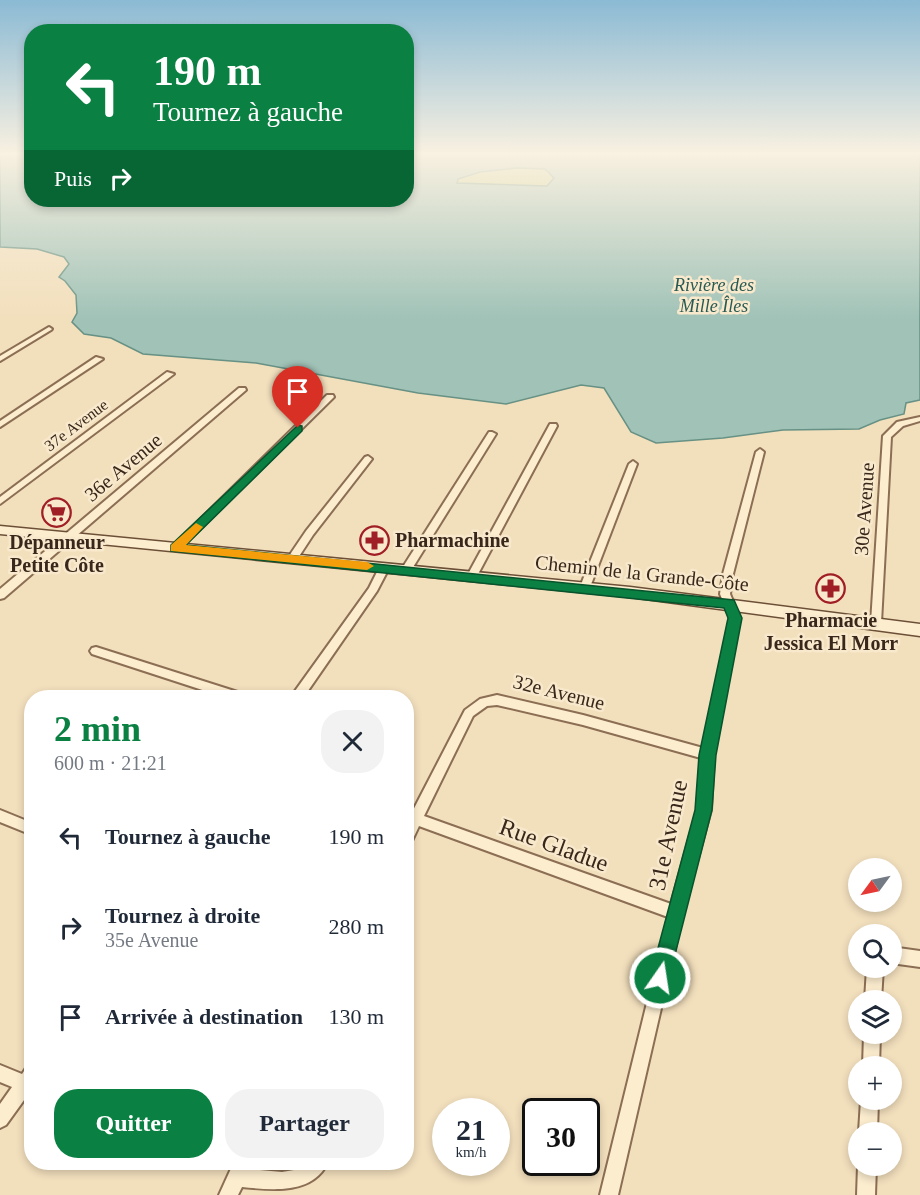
<!DOCTYPE html>
<html lang="fr">
<meta charset="utf-8">
<style>
:root{--surface:#fff;--page:#f2f2f3;--text:#1f2937;--muted:#747a83;--accent:#0b8043}
body{margin:0;font-family:"Times New Roman",serif;background:var(--page);color:var(--text);height:100vh;display:flex;flex-direction:column;font-size:22px;white-space:nowrap}
*{box-sizing:border-box;margin:0}
p{font-size:20px;color:var(--muted)}
.icon{flex:none;width:33px;height:33px;fill:none;stroke:currentColor;stroke-width:2;stroke-linecap:round;stroke-linejoin:round}
.map{position:relative;flex:1;overflow:hidden}
.details{position:absolute;left:24px;top:690px;width:390px;height:480px;display:flex;flex-direction:column;background:var(--surface);border-radius:24px;box-shadow:0 3px 9px #0003}
.details>*{flex:none}
.guide{position:absolute;left:24px;top:24px;width:390px;height:183px;border-radius:24px;box-shadow:0 3px 9px #0003;background:#0b8043;color:#fff;overflow:hidden}
.needle{width:39px;rotate:237deg}
.fabs{position:absolute;left:848px;top:858px;display:grid;gap:12px}
.fabs a{display:grid;place-items:center;width:54px;height:54px;border-radius:50%;background:var(--surface);box-shadow:0 3px 9px #0003;font-size:30px}
.speed{position:absolute;left:432px;top:1098px;display:flex;gap:12px;font-size:30px;font-weight:700;text-align:center}
.speed>*{display:grid;place-content:center;width:78px;height:78px;border-radius:50%;background:var(--surface);box-shadow:0 3px 9px #0003;line-height:1}
.speed small{font-size:15px;font-weight:400}
.speed .limit{border:3px solid #111;border-radius:9px;background:#fff;color:#111}
.pin{position:absolute;display:grid;place-items:center;width:51px;height:51px;color:#fff;margin:-62px -26px;border-radius:50% 50% 50% 0;rotate:-45deg;box-shadow:0 0 6px #0007}
.pin .icon{rotate:45deg}
.me{position:absolute;width:66px;margin:-33px;rotate:13deg;stroke-linejoin:round;filter:drop-shadow(0 0 4px #0008)}
.turn{display:flex;align-items:center;gap:21px;height:126px;padding:0 30px;font-size:27px}
.turn .icon{width:78px;height:78px;stroke-width:2.5}
.turn b{display:block;font-size:42px;line-height:51px}
.then{display:flex;align-items:center;height:57px;padding:0 30px;background:#0003;gap:12px;font-size:22px}
.round{display:grid;place-items:center;flex:none;width:63px;height:63px;border-radius:24px;background:var(--page)}
.overview{display:flex;align-items:center;justify-content:space-between;height:102px;padding:0 30px}
h1{font-size:36px;font-weight:700;line-height:45px;color:var(--accent)}
.cta{display:flex;gap:12px;margin-top:auto;padding:12px 30px}
.cta a{flex:1;height:69px;border-radius:24px;background:var(--accent);color:#fff;font-size:24px;font-weight:700;line-height:69px;text-align:center}
.cta a+a{background:var(--page);color:var(--text)}
ul{padding:0;list-style:none}
li{display:flex;align-items:center;gap:18px;height:90px;padding:0 30px}
li div{flex:1}
li b{display:block;font-size:22px}
li em{font-style:normal}
.map>svg:first-child{display:block}
</style>
<div class="map">
<svg width="920" height="1195" viewBox="0 0 920 1195">
<rect width="100%" height="100%" fill="#f2dfbc"/>
<polygon fill="#ccd18f" points="516,168 545,169 554,178 548,186 457,183 458,179 480,172"/>
<path fill="#a0c2b7" stroke="#679184" stroke-width="1.5" fill-rule="evenodd" d="M0,153H31L32,200H406L407,153H920V400L906,403L904,414L880,420L859,429L783,430L723,438L656,443L631,432L604,388L581,385L506,404L418,393L256,363L143,354L111,338L84,334L72,322L77,313L76,295L65,281L59,277L69,264L64,257L37,249L0,247ZM516,168L545,169L554,178L547,186L457,183L458,179L480,172Z"/>
<g fill="none" stroke-linecap="round" stroke-linejoin="round">
<defs>
<g id="minor">
<polygon points="49,327 52,329 51,330 0,361 0,356"/>
<polygon points="96,357 103,359 0,427 0,421"/>
<polygon points="167,372 174,374 0,504 0,497"/>
<polygon points="239,388 245,388 246,390 4,598 0,599 0,589"/>
<polygon points="327,395 333,395 334,397 179,550 173,550 171,548 173,546"/>
<polygon points="920,417 920,421 903,426 891,437 881,623 876,627 871,623 883,436 897,422"/>
<polygon points="550,424 556,424 557,426 477,576 476,578 468,578 467,576"/>
<polygon points="489,432 492,432 496,434 410,572 402,572 401,570"/>
<path d="M760,449L764,452L733,574L730,594L740,618L714,755L711,810L683,913L618,1195H600L668,917L419,826L411,843L406,845V824L465,710L480,699L497,695L583,715L703,748L730,618L720,594L723,574L756,452ZM497,705L583,725L701,758L697,810L671,904L424,816L473,716L487,706Z"/>
<polygon points="368,456 372,459 313,535 296,561 288,561 287,559 306,531 365,457"/>
<polygon points="633,461 637,464 590,587 589,589 581,589 580,587 629,464"/>
<polygon points="384,565 389,568 377,591 303,698 290,698 369,588 380,566"/>
<polygon points="96,647 247,695 249,698 227,698 92,654 90,651 92,648"/>
<polygon points="0,810 32,823 32,835 0,822"/>
<polygon points="891,947 920,951 920,967 891,963"/>
<polygon points="867,968 883,968 881,1000 865,1000"/>
<polygon points="864,1034 880,1034 879,1066 863,1066"/>
<polygon points="0,1065 22,1074 26,1068 32,1066 32,1089 6,1125 0,1128 0,1104 12,1087 0,1082"/>
<polygon points="861,1100 878,1100 877,1132 859,1132"/>
<path d="M234,1162H253L250,1169L282,1172L300,1169L308,1162H328C313,1195 272,1190 242,1187L238,1195H219Z"/>
<polygon points="858,1166 876,1166 875,1195 857,1195"/>
</g>
<polygon id="secondary" points="0,526 630,587 920,624 920,636 630,597 0,534"/>
</defs>
<use href="#minor" stroke="#8b6e54" stroke-width="4"/>
<use href="#secondary" stroke="#6c4f37" stroke-width="3"/>
<use href="#minor" fill="#fcedcf" fill-rule="evenodd"/>
<use href="#secondary" fill="#fcedcf" fill-rule="evenodd"/>
</g>
<linearGradient id="sky" x2="0" y2="1"><stop stop-color="#8bbad4"/><stop offset="0.48" stop-color="#f9f1e1"/><stop offset="1" stop-color="#f9f1e1" stop-opacity="0"/></linearGradient>
<rect width="920" height="320" fill="url(#sky)"/>
<polygon fill="#0b8043" stroke="#07532c" stroke-width="1.5" points="298,425 302,426 302,431 186,545 734,600 742,618 716,755 712,810 667,986 660,989 653,986 650,978 695,810 699,755 728,618 724,608 171,551 171,545"/>
<polygon fill="#f59e0b" points="196,523 203,527 186,545 367,562 374,566 367,570 171,551 171,545"/>
<defs>
<symbol id="supermarket-ring" viewBox="-11 -11 22 22"><circle r="9.5" fill="#f9e9cc" stroke="#a01e25" stroke-width="1.5"/><path d="M-6-5.5h2.5l.6 2H6L4.5 2H-2.5L-4.4-4H-6ZM-1.5 3.2a1.3 1.3 0 1 0 .1 0ZM3 3.2a1.3 1.3 0 1 0 .1 0Z" fill="#a01e25"/></symbol>
<symbol id="pharmacy-ring" viewBox="-11 -11 22 22"><circle r="9.5" fill="#f9e9cc" stroke="#a01e25" stroke-width="1.5"/><path d="M-2-6h4v4h4v4h-4v4h-4v-4h-4v-4h4Z" fill="#a01e25"/></symbol>
</defs>
<g fill-rule="evenodd">
<use href="#supermarket-ring" x="40" y="496" width="33" height="33"/>
<use href="#pharmacy-ring" x="358" y="524" width="33" height="33"/>
<use href="#pharmacy-ring" x="814" y="572" width="33" height="33"/>
</g>
<g text-anchor="middle" dominant-baseline="central" stroke-width="5" stroke-linejoin="round" paint-order="stroke">
<g font-size="16" fill="#38271a" stroke="#f9e9cc">
<text transform="translate(76 425) rotate(-37)">37e Avenue</text>
</g>
<g font-size="18" font-style="italic" fill="#285a54" stroke="#f9e9cc">
<text x="714" y="285">Rivière des<tspan x="714" dy="21">Mille Îles</tspan></text>
</g>
<g font-size="20" fill="#38271a" stroke="#f9e9cc">
<text transform="translate(123 467) rotate(-40)">36e Avenue</text>
<text transform="translate(864 509) rotate(-86)">30e Avenue</text>
<text transform="translate(642 573) rotate(6)">Chemin de la Grande-Côte</text>
<text transform="translate(559 692) rotate(14)">32e Avenue</text>
</g>
<g font-size="20" font-weight="bold" fill="#38271a" stroke="#f9e9cc">
<text x="395" y="540" text-anchor="start">Pharmachine</text>
<text x="57" y="542">Dépanneur<tspan x="57" dy="23">Petite Côte</tspan></text>
<text x="831" y="620">Pharmacie<tspan x="831" dy="23">Jessica El Morr</tspan></text>
</g>
<g font-size="24" fill="#38271a" stroke="#f9e9cc">
<text transform="translate(668 835) rotate(-78)">31e Avenue</text>
<text transform="translate(554 845) rotate(20)">Rue Gladue</text>
</g>
</g>
</svg>
<div class="fabs">
<a><svg class="needle" viewBox="-14 -14 28 28"><path d="M0-13l5 13h-10z" fill="#e53935"/><path d="M0 13l5-13h-10z" fill="#747a83"/></svg></a>
<a><svg class="icon" aria-label="search" viewBox="0 0 24 24"><circle cx="10" cy="10" r="6"/><path d="M15 15l6 6"/></svg></a>
<a><svg class="icon" aria-label="layers" viewBox="0 0 24 24"><path d="M12 4l9 5-9 5-9-5zM3 14l9 5 9-5"/></svg></a>
<a>+</a>
<a>−</a>
</div>
<div class="speed"><div>21<small>km/h</small></div><div class="limit">30</div></div>
<div class="pin" style="left:298px;top:428px;background:#d93025"><svg class="icon" aria-label="arrive" viewBox="0 0 24 24"><path d="M6 21V4h12l-3 4 3 4H6"/></svg></div>
<svg class="me" style="left:660px;top:978px" viewBox="-20 -20 40 40"><circle r="17" fill="#0b8043" stroke="#fff" stroke-width="3"/><path d="M0-11L8 9 0 5-8 9z" fill="#fff"/></svg>
<div class="guide">
<div class="turn"><svg class="icon" aria-label="left" viewBox="0 0 24 24"><path d="M17 20v-9H6M10 6l-5 5 5 5"/></svg><div><b>190 m</b>Tournez à gauche</div></div>
<div class="then">Puis<svg class="icon" aria-label="right" viewBox="0 0 24 24"><path d="M7 20v-9h11M14 6l5 5-5 5"/></svg></div>
</div>
<section class="details">
<div class="overview"><div><h1>2 min</h1><p>600 m · 21:21</p></div><a class="round"><svg class="icon" aria-label="close" viewBox="0 0 24 24"><path d="M6 6l12 12M18 6L6 18"/></svg></a></div>
<ul>
<li><svg class="icon" aria-label="left" viewBox="0 0 24 24"><path d="M17 20v-9H6M10 6l-5 5 5 5"/></svg><div><b>Tournez à gauche</b></div><em>190 m</em></li>
<li><svg class="icon" aria-label="right" viewBox="0 0 24 24"><path d="M7 20v-9h11M14 6l5 5-5 5"/></svg><div><b>Tournez à droite</b><p>35e Avenue</p></div><em>280 m</em></li>
<li><svg class="icon" aria-label="arrive" viewBox="0 0 24 24"><path d="M6 21V4h12l-3 4 3 4H6"/></svg><div><b>Arrivée à destination</b></div><em>130 m</em></li>
</ul>
<div class="cta"><a>Quitter</a><a>Partager</a></div>
</section>
</div>
